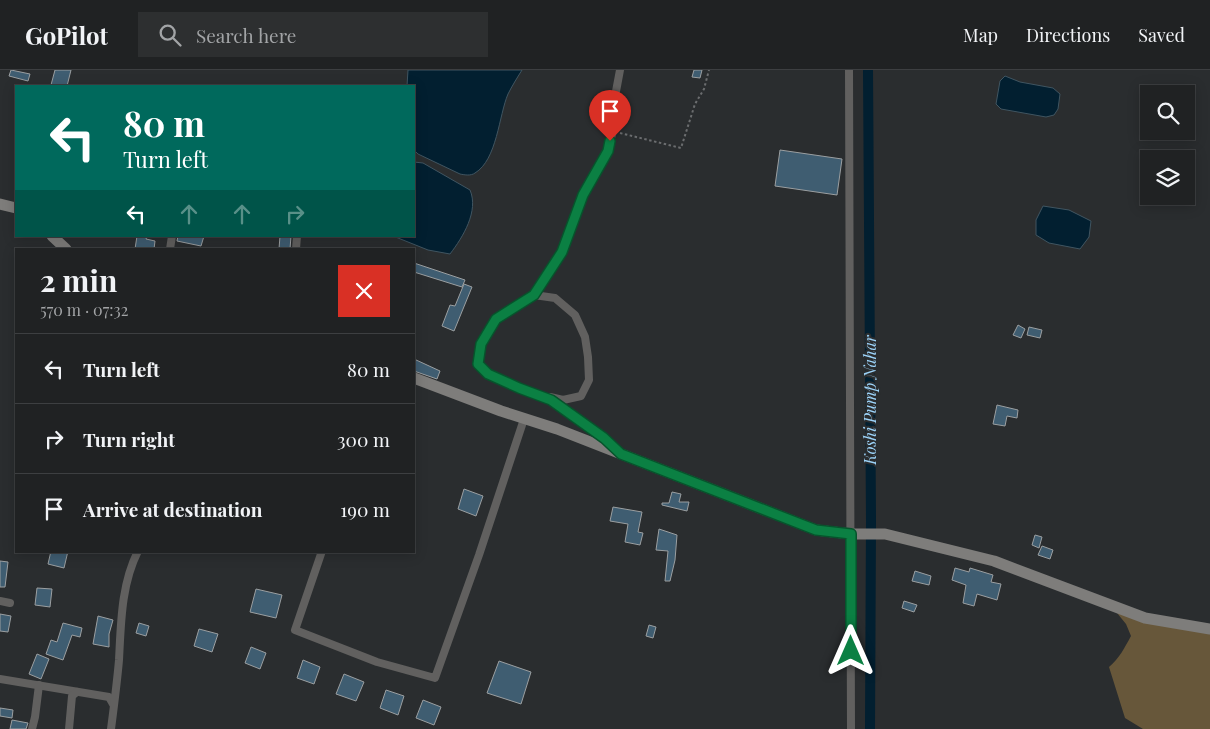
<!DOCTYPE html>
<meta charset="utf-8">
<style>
:root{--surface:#202223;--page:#2d2f30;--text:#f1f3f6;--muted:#a2a4a6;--line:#3d3f41}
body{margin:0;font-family:"Playfair Display",serif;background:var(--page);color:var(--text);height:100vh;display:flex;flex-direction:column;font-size:19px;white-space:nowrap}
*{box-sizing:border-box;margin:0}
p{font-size:16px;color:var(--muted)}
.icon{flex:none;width:28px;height:28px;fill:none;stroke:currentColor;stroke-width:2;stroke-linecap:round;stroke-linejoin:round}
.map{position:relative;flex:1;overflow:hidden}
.sheet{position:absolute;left:15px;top:178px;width:400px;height:305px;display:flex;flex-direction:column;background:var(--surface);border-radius:0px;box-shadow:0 2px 12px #0003,0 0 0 1px var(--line)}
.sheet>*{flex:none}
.hud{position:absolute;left:15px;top:15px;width:400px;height:152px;border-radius:0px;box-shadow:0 2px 12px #0003,0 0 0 1px var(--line);background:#00695c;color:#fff;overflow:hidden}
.tools{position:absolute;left:1140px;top:15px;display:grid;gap:10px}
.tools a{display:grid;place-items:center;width:55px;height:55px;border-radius:0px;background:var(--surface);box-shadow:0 2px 12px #0003,0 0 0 1px var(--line);font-size:25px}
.pin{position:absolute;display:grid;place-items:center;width:42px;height:42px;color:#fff;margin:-51px -21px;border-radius:50% 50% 50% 0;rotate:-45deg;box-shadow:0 0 5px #0007}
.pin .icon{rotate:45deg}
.me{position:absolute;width:55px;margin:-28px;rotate:0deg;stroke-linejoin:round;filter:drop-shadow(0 0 4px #0008)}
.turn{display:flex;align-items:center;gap:18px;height:105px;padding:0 25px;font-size:22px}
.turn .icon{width:65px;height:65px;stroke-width:2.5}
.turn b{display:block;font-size:35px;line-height:42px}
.lanes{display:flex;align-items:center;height:48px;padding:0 25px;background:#0003;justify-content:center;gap:25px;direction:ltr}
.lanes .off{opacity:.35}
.round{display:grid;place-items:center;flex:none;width:52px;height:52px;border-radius:0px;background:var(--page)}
.headline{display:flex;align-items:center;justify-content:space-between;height:85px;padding:0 25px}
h1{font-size:30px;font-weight:700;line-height:38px}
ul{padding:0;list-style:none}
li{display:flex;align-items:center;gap:15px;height:70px;padding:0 25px;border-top:1px solid var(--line)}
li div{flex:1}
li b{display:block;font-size:19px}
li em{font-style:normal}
header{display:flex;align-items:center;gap:30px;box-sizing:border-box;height:70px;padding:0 25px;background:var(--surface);border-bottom:1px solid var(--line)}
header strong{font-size:24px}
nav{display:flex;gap:28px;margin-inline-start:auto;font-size:18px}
.search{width:350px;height:45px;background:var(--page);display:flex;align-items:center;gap:12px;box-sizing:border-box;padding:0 18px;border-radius:0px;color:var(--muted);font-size:19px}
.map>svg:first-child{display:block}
</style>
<header>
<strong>GoPilot</strong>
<div class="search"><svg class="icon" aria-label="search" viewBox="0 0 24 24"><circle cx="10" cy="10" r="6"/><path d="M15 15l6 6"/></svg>Search here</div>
<nav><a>Map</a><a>Directions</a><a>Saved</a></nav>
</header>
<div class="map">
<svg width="1210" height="659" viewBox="0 0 1210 659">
<rect width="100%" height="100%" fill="#2a2d2f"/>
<path fill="#67573a" d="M1117,543L1210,563V659H1143L1125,648L1109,597C1119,589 1125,577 1131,566L1126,554Z"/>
<g fill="#021f30" stroke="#405561">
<path d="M408,0H522C517,8 512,16 508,24C499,45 497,90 475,103C471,106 465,105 460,104L418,84L414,80V16H407Z"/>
<polygon points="1005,6 1020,12 1053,18 1060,24 1058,39 1054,45 1046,47 1001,39 996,34 1000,11"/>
<path d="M414,92L423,93L470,120C479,141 463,167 450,184L428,180L393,166H414Z"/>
<polygon points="1043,136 1069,140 1091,151 1089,167 1080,179 1049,173 1036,165 1036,150"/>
</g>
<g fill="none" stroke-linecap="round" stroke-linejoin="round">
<polyline stroke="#021f30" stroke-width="10" points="868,0 871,451 870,659"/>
</g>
<g fill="#3f5d71" stroke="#9b9fa1">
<polygon points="11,0 30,4 28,11 9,6"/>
<polygon points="55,0 71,0 67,16 51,15"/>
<polygon points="694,0 702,0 700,8 692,7"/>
<polygon points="780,80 842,89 837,125 775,116"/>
<polygon points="137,166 147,166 146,169 155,171 154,179 135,179"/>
<polygon points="178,166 204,166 201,176 177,171"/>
<polygon points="280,166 291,166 290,179 279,179"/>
<polygon points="414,193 465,210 462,217 414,202"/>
<polygon points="464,214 472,217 454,261 442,256 450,235 455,236"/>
<polygon points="1018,255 1025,259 1021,268 1013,265"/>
<polygon points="1029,257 1042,260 1040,268 1027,265"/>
<polygon points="414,289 440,301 437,309 414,301"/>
<polygon points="997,335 1018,340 1017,348 1007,346 1005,356 993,354"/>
<polygon points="464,419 483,426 476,446 458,439"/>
<polygon points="672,422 681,424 679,432 689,432 687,441 662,435 662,433 669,433"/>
<polygon points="613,437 642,442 638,462 643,463 640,475 625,472 628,454 610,451"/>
<polygon points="659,459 677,465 675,490 670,511 665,511 668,481 656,480"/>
<polygon points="1035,465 1042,467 1039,478 1032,475"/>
<polygon points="1042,476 1053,480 1050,489 1038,485"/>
<polygon points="51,481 68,481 64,498 48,494"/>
<polygon points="0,491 8,492 5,517 0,517"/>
<polygon points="955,498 969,502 970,498 993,505 991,512 1001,514 997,530 977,524 974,536 963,533 966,515 952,510"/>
<polygon points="915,501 931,506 929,515 912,511"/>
<polygon points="37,518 52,519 50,537 35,535"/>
<polygon points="256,519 282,525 276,548 250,542"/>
<polygon points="904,531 917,535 914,542 902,538"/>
<polygon points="0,544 11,546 8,562 0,561"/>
<polygon points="98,546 113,550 109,564 109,577 93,574"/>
<polygon points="63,553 82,558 80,567 72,565 63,590 46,584 51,570 57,572"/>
<polygon points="139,553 149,556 146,566 136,563"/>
<polygon points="649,555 656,557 653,568 646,566"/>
<polygon points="199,559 218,564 212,582 194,576"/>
<polygon points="251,577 266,583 260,599 245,593"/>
<polygon points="37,584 49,589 41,609 29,604"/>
<polygon points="303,590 320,597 314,614 297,608"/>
<polygon points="499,591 531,602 521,634 487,623"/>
<polygon points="344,604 364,612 356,631 336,624"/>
<polygon points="386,620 404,626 398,645 380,638"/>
<polygon points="423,630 441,637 434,655 416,648"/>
<polygon points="0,638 13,640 12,648 0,646"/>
<polygon points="12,650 28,653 26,659 10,659"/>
</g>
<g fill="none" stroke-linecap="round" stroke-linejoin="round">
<polyline stroke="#6b6d6f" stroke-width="2" stroke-dasharray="2.5 2.5" stroke-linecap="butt" points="620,63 681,78 695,34 704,19 709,0"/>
<g stroke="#61605f" stroke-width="8">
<polyline points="849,0 851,659"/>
<polyline points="170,179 172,166"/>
<polyline points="296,179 297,166"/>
<polyline points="534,225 555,228 575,245 585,267 588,287 589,310 581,326 563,330 550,327"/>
<polyline points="616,380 604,369 551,330 519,318 488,304 478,294 481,274 496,249 534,225 562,182 583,125 607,81 616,51 614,32 620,0"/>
<polyline points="322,481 295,560 377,592 435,608 479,485 524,349"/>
<polyline points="0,531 10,533"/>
<polyline points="0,609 109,627 113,634"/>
<polyline points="32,659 35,647 39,615"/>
<polyline points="69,659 72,626 77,622"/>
<path d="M111,659C114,636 117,613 119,590C121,553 121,515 138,481"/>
</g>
<g stroke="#7e7d7b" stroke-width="11">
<polyline points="0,134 16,138"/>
<polyline points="52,166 66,179"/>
<polyline points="414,308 501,341 557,359 816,460 851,464 885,464 994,491 1145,548 1210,559"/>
</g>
</g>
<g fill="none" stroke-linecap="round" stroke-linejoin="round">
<defs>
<polyline id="route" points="610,71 608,81 583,125 562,182 534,225 496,249 481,274 478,294 488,304 519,318 551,330 604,368 621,384 816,460 851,464 851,581"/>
</defs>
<use href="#route" stroke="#07532c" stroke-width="12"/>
<use href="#route" stroke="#0b8043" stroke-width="9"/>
</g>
<g text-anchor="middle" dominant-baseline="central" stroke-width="4" stroke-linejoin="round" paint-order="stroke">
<g font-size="16" font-style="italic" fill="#9cd3f9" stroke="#2a2d2f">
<text transform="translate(869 330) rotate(-90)">Koshi Pump Nahar</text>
</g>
</g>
</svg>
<div class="tools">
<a><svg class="icon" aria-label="search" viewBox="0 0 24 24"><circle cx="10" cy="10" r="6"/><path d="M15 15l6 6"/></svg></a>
<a><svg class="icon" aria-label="layers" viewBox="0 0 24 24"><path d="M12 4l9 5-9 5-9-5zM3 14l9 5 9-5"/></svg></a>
</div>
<div class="pin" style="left:610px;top:71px;background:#d93025"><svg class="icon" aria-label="arrive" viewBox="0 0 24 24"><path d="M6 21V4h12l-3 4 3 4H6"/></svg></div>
<svg class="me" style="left:851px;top:581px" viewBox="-20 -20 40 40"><path d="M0-17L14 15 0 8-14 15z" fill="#0b8043" stroke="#fff" stroke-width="4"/></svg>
<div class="hud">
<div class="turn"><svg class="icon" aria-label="left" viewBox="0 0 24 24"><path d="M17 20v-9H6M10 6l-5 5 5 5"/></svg><div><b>80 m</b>Turn left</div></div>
<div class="lanes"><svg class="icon" aria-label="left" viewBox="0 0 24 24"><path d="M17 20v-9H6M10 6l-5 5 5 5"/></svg><svg class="icon off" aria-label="ahead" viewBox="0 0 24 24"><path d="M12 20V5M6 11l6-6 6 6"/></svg><svg class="icon off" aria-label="ahead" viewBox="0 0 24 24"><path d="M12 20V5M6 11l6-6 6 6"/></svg><svg class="icon off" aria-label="right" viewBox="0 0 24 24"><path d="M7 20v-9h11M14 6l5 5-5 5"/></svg></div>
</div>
<section class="sheet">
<div class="headline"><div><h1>2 min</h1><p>570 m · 07:32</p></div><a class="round" style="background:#d93025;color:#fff"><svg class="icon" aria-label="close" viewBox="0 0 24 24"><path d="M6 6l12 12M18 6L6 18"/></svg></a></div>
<ul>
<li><svg class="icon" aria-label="left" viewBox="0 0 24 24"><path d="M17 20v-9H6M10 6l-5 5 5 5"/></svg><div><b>Turn left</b></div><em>80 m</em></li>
<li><svg class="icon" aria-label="right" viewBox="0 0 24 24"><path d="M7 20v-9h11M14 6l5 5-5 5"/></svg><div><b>Turn right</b></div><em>300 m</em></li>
<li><svg class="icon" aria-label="arrive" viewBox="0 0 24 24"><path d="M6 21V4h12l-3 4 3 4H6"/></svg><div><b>Arrive at destination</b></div><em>190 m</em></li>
</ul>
</section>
</div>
